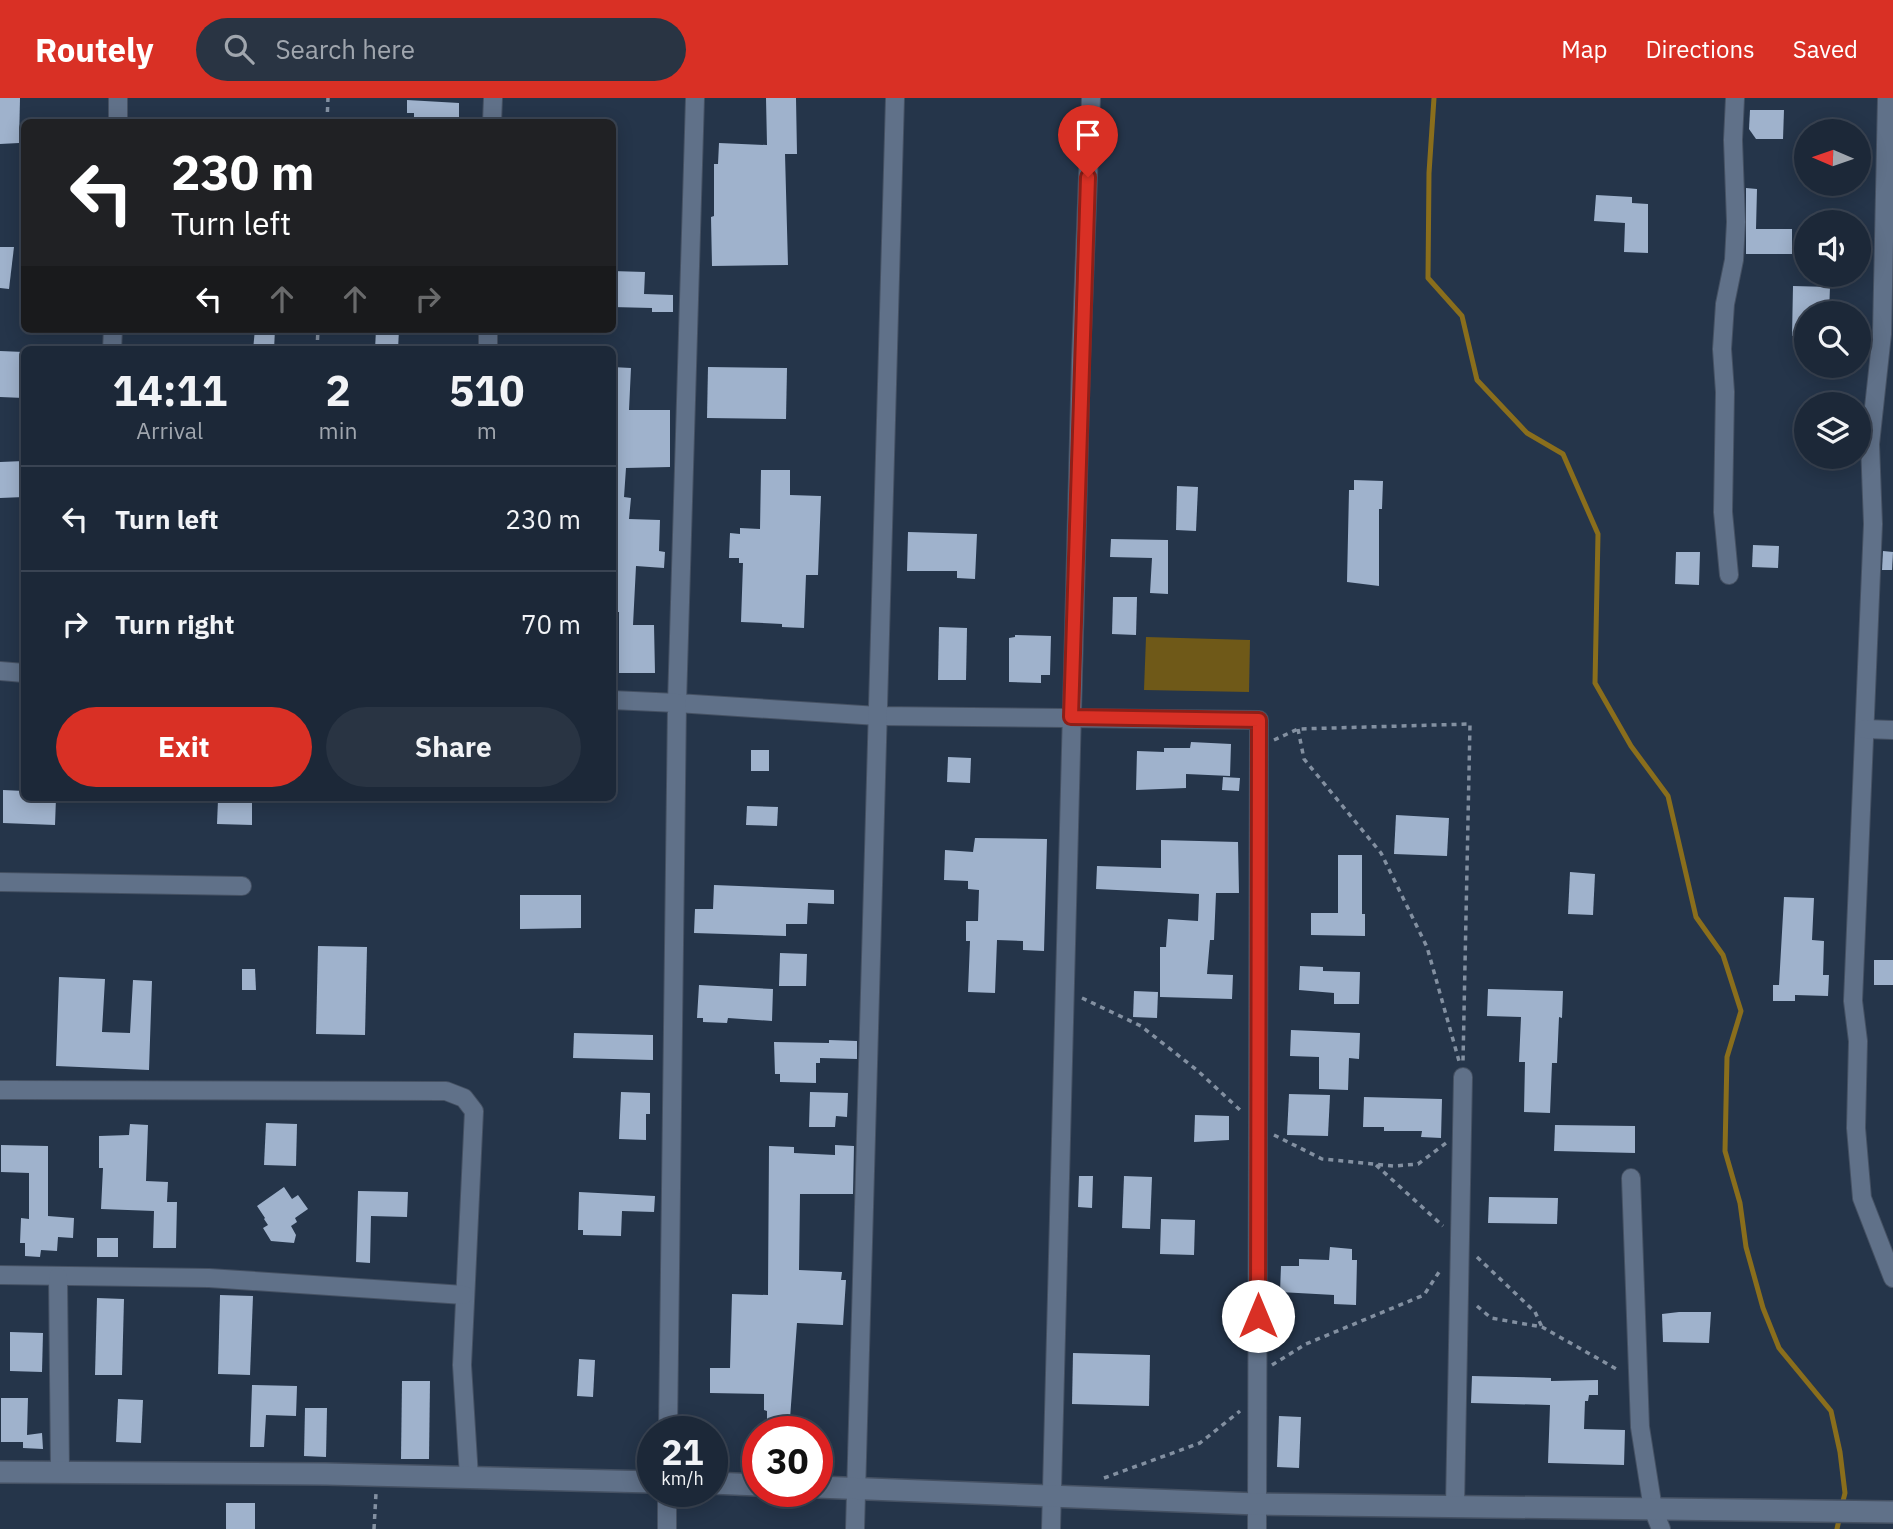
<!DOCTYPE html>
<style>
:root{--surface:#1c2838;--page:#293443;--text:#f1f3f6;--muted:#a0a6ae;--line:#3a4453;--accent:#d93025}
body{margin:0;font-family:"IBM Plex Sans",sans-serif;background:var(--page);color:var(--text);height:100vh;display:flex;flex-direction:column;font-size:26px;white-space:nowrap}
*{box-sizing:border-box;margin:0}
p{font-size:23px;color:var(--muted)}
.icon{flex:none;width:38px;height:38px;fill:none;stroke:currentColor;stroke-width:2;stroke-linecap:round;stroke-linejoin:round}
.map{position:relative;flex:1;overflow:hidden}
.sheet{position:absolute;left:21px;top:248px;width:595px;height:455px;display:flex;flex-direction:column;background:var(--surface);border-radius:10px;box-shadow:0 4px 18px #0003,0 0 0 2px var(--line)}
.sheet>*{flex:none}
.guide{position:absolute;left:21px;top:21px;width:595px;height:214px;border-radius:10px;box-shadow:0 4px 18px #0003,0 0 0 2px var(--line);background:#202124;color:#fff;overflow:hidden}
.needle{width:46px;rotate:272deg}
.tools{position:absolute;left:1794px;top:21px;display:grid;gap:14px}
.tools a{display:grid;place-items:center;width:77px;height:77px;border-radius:50%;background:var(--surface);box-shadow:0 4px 18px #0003,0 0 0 2px var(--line);font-size:35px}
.speed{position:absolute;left:637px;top:1318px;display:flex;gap:14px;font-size:35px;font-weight:700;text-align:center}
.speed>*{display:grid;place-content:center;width:91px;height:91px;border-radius:50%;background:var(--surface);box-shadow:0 4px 18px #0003,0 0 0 2px var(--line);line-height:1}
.speed small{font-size:18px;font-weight:400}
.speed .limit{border:10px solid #d22;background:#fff;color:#111}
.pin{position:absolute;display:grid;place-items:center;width:60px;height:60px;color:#fff;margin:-72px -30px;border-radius:50% 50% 50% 0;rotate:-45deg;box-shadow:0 0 7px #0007}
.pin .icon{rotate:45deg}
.me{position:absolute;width:77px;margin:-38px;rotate:0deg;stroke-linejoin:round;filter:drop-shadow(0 0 5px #0008)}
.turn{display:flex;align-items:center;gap:24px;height:147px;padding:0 35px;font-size:32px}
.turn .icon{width:91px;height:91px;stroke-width:2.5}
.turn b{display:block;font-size:49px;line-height:60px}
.lanes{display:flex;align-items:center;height:66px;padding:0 35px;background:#0003;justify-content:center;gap:35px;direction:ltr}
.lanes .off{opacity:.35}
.eta{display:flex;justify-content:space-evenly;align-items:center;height:119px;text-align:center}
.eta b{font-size:42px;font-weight:700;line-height:49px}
.cta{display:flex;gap:14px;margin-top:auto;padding:14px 35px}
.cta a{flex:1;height:80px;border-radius:42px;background:var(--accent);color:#fff;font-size:28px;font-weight:700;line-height:80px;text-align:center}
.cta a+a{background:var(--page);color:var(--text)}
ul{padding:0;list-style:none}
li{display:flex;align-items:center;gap:21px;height:105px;padding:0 35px;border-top:2px solid var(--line)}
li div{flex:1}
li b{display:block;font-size:26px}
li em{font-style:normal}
header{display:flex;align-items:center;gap:42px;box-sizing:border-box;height:98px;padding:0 35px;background:var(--accent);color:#fff}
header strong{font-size:33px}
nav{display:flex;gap:38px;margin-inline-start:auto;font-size:24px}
.search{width:490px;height:63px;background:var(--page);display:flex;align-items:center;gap:18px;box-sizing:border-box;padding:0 24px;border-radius:38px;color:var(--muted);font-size:26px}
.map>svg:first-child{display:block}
</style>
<header>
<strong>Routely</strong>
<div class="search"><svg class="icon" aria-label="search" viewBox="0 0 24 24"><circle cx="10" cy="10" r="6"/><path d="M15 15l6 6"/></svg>Search here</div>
<nav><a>Map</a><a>Directions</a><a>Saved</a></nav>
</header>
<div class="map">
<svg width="1893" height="1431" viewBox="0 0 1893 1431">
<rect width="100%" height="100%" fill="#25354a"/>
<polygon fill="#6f5918" points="1146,539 1250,542 1249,594 1144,592"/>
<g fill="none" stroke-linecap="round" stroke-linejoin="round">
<g stroke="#8a6e1c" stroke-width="5">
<polyline points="1434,0 1429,75 1428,180 1462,218 1477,282 1527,335 1563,356 1598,436 1595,585 1631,648 1668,698 1696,819 1723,857 1741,913 1727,959 1725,1053 1740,1105 1746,1149 1763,1210 1779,1250 1831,1313 1840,1354 1845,1395 1842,1407"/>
<polyline points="1837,1431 1840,1417"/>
</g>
</g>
<g fill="#9fb2cc">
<polygon points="0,0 20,0 19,45 0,46"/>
<polygon points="766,0 796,0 797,56 785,56 788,167 712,168 711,119 714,118 714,66 718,66 719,45 767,47"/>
<polygon points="407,2 459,5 459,20 414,19 414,15 407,15"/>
<polygon points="1750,12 1784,12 1783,41 1756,41 1749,31"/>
<polygon points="1746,90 1757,91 1756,131 1792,131 1792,156 1746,156"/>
<polygon points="1596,97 1632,99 1632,105 1648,106 1648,155 1624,154 1625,125 1594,123"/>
<polygon points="0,149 14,149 9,191 0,190"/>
<polygon points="612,173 645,174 644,196 673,197 673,214 652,214 652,210 612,209"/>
<polygon points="1793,188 1830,189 1829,215 1806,215 1806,238 1792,238"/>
<polygon points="255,231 275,231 274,252 253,252"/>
<polygon points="376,231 399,231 398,252 375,252"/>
<polygon points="0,253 24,254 24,300 0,299"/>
<polygon points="612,269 631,270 629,312 670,312 670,369 626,370 624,399 631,400 629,421 660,422 659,453 665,454 664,470 636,468 633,527 654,527 655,575 619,575 619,514 612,514"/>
<polygon points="708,269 787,270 786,321 707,320"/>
<polygon points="24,363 24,399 0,400 0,364"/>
<polygon points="761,372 790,372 790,397 821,398 818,477 806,477 804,530 782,529 782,526 741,524 743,465 739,465 739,460 729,460 730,435 740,436 740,430 760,431"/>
<polygon points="1354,382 1383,383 1382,411 1379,411 1379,488 1347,484 1349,392 1354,392"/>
<polygon points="1177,388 1198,389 1196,433 1176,432"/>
<polygon points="908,434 977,436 975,481 957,480 957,473 907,473"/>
<polygon points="1111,441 1168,442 1168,496 1150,495 1152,460 1110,459"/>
<polygon points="1753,447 1779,448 1778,470 1752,469"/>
<polygon points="1883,453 1893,454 1892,472 1882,472"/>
<polygon points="1676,454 1700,454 1699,487 1675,486"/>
<polygon points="1113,499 1137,499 1136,537 1112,536"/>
<polygon points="939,529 967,530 966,582 938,582"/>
<polygon points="1015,537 1051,538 1050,577 1041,577 1041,585 1009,584 1009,540 1015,539"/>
<polygon points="1191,644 1231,646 1230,678 1186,676 1186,690 1136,692 1137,653 1164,654 1164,650 1190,650"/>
<rect x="751" y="652" width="18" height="21"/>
<polygon points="948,659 971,660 970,685 947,684"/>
<polygon points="1223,679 1240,680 1239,693 1222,692"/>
<polygon points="3,692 24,693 24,700 56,700 55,727 3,725"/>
<polygon points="218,702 252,703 252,727 217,726"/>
<polygon points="747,708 778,709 777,728 746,727"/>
<polygon points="1396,717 1449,720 1447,758 1394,756"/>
<polygon points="975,740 1047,741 1044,853 1023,852 1023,843 997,842 995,895 968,894 970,843 966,843 966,823 978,823 979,792 968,791 968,783 944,782 945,752 973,754"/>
<polygon points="1161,742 1238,744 1239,795 1216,795 1214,842 1210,842 1207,876 1233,877 1232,901 1160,899 1160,849 1166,849 1168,821 1198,823 1199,796 1096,791 1097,768 1161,770"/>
<polygon points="1338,757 1362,757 1362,816 1365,816 1365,838 1311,837 1311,815 1338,815"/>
<polygon points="1570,774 1595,776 1593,817 1568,816"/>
<polygon points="714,787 834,792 834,806 808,805 807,826 786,826 786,838 694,835 695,811 713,811"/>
<polygon points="520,797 581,797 581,830 520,831"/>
<polygon points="1784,799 1814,800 1812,842 1824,843 1823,877 1829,877 1828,898 1795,897 1795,903 1773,903 1773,887 1779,887"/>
<polygon points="318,848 367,849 365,937 316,936"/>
<polygon points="780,855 807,856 806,888 779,888"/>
<rect x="1874" y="862" width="19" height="25"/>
<polygon points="1300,868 1323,869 1323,873 1360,874 1359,906 1334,906 1334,895 1299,892"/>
<polygon points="242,871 255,871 256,892 242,892"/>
<polygon points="59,879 105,881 102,934 130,935 133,882 152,883 149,972 56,968"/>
<polygon points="699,887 773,891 772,923 728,920 727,925 703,924 703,920 697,920"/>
<polygon points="1488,891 1563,893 1562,920 1559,919 1557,965 1552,965 1550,1015 1524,1014 1525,964 1519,964 1521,919 1487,918"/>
<polygon points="1134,893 1158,894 1157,920 1133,919"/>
<polygon points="1291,932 1360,935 1359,961 1349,960 1348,992 1319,991 1319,959 1290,958"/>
<polygon points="574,935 653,937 653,962 573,960"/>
<polygon points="829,942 857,943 857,961 820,960 820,965 816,965 816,985 780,984 780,976 775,976 774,944 829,945"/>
<polygon points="621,994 650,995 650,1016 646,1016 646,1042 619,1041"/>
<polygon points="810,994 848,995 847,1019 836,1018 835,1029 809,1029"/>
<polygon points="1289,996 1330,997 1328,1038 1287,1037"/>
<polygon points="1364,999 1442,1001 1441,1040 1421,1039 1422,1033 1384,1033 1384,1029 1363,1029"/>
<polygon points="1195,1017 1229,1018 1229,1042 1194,1044"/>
<polygon points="266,1025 297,1026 296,1068 264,1067"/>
<polygon points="130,1026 148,1027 146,1083 168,1084 167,1104 177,1104 176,1150 153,1150 154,1113 101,1111 103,1070 99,1070 99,1038 129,1037"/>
<polygon points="1555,1027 1635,1028 1635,1055 1554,1053"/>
<polygon points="1,1047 48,1048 48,1118 74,1120 73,1140 58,1139 57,1153 41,1152 40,1159 25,1158 25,1145 20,1145 21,1120 29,1121 29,1075 1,1074"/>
<polygon points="835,1047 854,1048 853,1096 800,1096 799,1172 842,1174 841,1182 846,1182 843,1227 797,1225 789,1334 767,1334 767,1313 764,1312 764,1296 710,1295 710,1270 730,1270 732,1196 768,1197 769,1048 794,1049 794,1055 835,1057"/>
<polygon points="1079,1078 1093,1078 1092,1110 1078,1109"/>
<polygon points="1124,1078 1152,1079 1150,1131 1122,1130"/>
<polygon points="284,1089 292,1101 298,1097 308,1111 295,1120 297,1124 291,1128 296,1137 294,1145 271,1143 263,1130 268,1127 264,1121 265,1120 257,1108"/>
<polygon points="358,1093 408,1094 407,1119 371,1118 370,1165 356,1164"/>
<polygon points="579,1094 655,1098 654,1114 622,1113 621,1138 583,1137 583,1132 578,1132"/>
<polygon points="1489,1099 1558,1100 1557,1126 1488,1125"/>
<polygon points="1161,1121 1195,1122 1194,1157 1160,1156"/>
<rect x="97" y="1140" width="21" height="19"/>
<polygon points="1330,1149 1352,1151 1352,1162 1357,1162 1356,1207 1334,1206 1334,1197 1280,1194 1281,1168 1299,1168 1299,1161 1329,1162"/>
<polygon points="220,1197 253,1198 250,1277 218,1276"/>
<polygon points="97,1200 124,1201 122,1277 95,1277"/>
<polygon points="1679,1214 1711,1214 1709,1245 1663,1244 1662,1216"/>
<polygon points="10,1234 43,1235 42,1274 10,1273"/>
<polygon points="1073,1255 1150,1257 1149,1308 1072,1306"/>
<polygon points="579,1261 595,1262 593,1299 577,1298"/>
<polygon points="1472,1278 1551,1280 1551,1283 1598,1282 1598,1297 1589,1297 1588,1303 1585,1303 1584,1331 1625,1332 1624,1367 1548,1365 1550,1307 1471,1305"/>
<polygon points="402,1283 430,1283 429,1361 401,1361"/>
<polygon points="252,1287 297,1288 296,1318 266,1317 264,1349 250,1349"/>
<polygon points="1,1300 28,1300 27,1337 42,1335 43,1351 23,1350 23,1344 1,1344"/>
<polygon points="118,1301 143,1302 141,1345 116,1344"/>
<polygon points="305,1310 327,1310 326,1359 304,1358"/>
<polygon points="1279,1318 1301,1319 1299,1370 1277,1369"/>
<rect x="226" y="1405" width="29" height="26"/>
</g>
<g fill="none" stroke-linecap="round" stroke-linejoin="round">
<defs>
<g id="street">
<polyline points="695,0 677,605 878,618 1259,622 1257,1431"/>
<polyline points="1887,0 1882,236 1870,346 1873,426 1853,903 1858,943 1856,1030 1862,1100 1893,1180"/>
<polyline points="118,24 118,0"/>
<polyline points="492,24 493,0"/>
<polyline points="112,252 113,231"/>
<polyline points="488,252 488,231"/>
<polyline points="1729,477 1723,414 1725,294 1722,251 1725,206 1734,162 1736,124 1733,42 1735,0"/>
<polyline points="0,573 24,575"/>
<polyline points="612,602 677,605 668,1334"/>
<polyline points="1865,631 1893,632"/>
<polyline points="0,784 242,788"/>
<polyline points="0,992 446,993 464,1000 474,1013 462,1267 469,1379"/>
<polyline points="1631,1080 1640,1329 1653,1411 1661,1431"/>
<polyline points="0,1177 209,1180 464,1197"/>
<polyline points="58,1179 60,1374"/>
<polyline points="1455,1408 1463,979"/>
<polyline points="667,1431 667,1393"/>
<polyline points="855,1431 895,0"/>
<polyline points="1051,1431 1081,262 1091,0"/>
</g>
<g id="secondary">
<polyline points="0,1374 326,1376 653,1384"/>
<polyline points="712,1385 758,1387"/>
<polyline points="817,1389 1257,1406 1893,1414"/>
</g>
</defs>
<use href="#street" stroke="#455163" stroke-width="20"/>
<use href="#secondary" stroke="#455163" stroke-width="24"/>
<g stroke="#8390a1" stroke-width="3.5" stroke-dasharray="5 5" stroke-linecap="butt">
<polyline points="327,24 328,0"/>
<polyline points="317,252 318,231"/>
<polyline points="1298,631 1304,661 1381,755 1427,849 1459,963"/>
<polyline points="1274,642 1298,631 1470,626 1463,963"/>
<polyline points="1082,900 1141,928 1198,973 1240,1012"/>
<polyline points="1274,1037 1322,1061 1394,1068 1418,1066 1446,1045"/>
<polyline points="1376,1067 1443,1128"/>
<polyline points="1477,1159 1535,1214 1542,1229"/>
<polyline points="1477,1208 1491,1220 1542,1229 1620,1273"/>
<polyline points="1272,1267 1306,1246 1424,1197 1441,1171"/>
<polyline points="1104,1380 1200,1345 1240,1313"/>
<polyline points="374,1431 376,1395"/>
</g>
<use href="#street" stroke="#607189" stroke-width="18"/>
<use href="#secondary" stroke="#607189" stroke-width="21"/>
</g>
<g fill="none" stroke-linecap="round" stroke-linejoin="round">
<defs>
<polyline id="route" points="1088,79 1071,619 1259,622 1258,1218"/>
</defs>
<use href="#route" stroke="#8d1f18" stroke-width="18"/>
<use href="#route" stroke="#d93025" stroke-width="12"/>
</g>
</svg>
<div class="tools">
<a><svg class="needle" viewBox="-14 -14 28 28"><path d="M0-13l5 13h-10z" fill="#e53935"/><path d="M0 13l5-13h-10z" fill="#a0a6ae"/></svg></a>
<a><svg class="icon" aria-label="sound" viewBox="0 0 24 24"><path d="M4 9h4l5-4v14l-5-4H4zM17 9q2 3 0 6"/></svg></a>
<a><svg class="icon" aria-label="search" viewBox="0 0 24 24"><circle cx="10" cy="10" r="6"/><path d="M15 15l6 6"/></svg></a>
<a><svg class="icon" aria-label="layers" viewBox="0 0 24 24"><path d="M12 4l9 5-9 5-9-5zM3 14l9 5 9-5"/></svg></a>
</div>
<div class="speed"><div>21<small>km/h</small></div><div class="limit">30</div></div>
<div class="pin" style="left:1088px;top:79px;background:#d93025"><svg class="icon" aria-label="arrive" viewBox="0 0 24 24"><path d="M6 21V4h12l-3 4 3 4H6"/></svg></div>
<svg class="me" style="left:1258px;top:1218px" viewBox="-20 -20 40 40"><circle r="19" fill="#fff"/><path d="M0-13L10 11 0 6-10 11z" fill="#d93025"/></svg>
<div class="guide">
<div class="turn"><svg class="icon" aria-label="left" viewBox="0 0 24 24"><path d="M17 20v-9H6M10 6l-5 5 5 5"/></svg><div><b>230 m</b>Turn left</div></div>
<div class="lanes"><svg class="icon" aria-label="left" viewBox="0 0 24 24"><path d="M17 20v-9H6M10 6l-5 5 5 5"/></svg><svg class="icon off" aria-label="ahead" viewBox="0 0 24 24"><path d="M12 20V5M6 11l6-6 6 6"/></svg><svg class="icon off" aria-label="ahead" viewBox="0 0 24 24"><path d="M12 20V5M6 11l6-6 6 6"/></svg><svg class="icon off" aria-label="right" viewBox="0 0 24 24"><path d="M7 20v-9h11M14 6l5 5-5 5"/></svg></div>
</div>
<section class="sheet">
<div class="eta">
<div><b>14:11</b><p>Arrival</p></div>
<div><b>2</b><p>min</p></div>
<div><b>510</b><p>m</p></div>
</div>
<ul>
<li><svg class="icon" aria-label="left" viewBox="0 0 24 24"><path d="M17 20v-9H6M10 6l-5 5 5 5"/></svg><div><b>Turn left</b></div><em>230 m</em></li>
<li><svg class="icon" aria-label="right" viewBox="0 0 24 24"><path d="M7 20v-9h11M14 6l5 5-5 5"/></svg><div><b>Turn right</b></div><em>70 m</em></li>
</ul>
<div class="cta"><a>Exit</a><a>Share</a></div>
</section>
</div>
